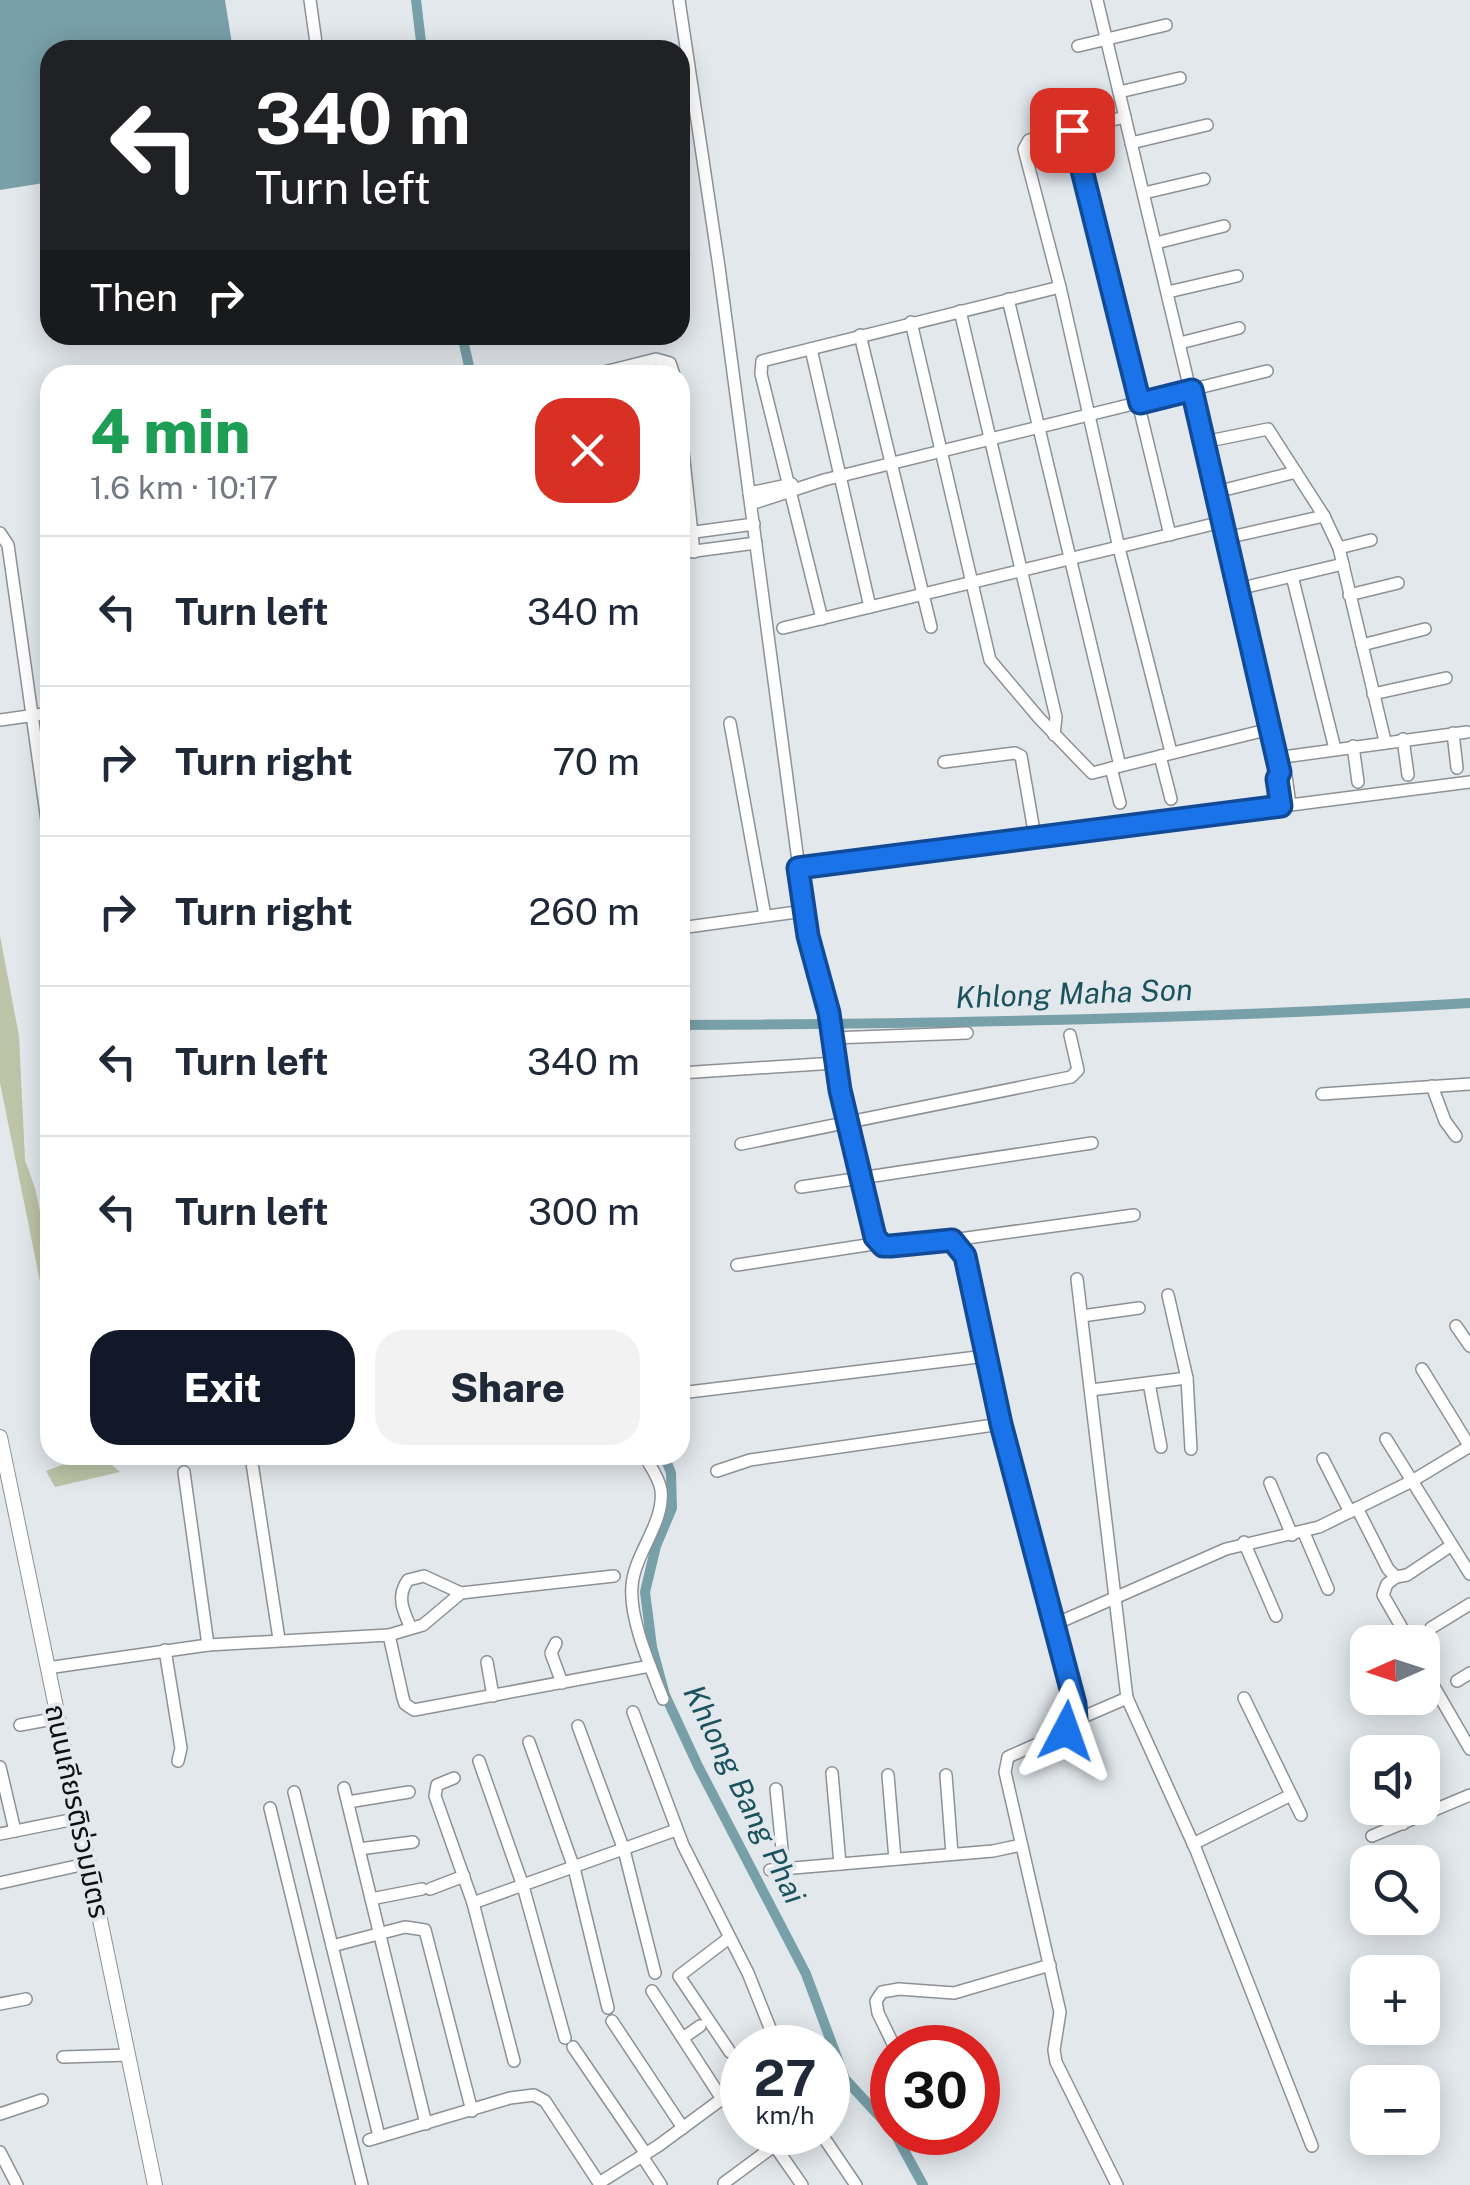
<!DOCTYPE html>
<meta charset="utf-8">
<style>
:root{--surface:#fff;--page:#f2f2f3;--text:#1f2937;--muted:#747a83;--line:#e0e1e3;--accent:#111827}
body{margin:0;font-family:"Public Sans","Noto Sans Thai",sans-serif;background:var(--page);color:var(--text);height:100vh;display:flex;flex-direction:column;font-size:38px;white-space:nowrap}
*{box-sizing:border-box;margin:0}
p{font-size:32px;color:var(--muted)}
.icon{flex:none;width:55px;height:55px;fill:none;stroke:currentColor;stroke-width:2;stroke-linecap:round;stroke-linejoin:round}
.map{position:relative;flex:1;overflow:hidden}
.panel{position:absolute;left:40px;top:365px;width:650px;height:1100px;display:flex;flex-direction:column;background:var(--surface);border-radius:30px;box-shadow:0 5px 25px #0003}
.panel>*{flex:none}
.hud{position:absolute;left:40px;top:40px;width:650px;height:305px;border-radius:30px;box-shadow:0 5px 25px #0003;background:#202124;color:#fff;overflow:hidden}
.needle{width:65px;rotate:267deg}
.tools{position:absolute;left:1350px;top:1625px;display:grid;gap:20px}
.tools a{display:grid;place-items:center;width:90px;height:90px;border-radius:20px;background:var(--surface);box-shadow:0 5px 25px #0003;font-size:50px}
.speed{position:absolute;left:720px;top:2025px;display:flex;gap:20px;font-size:50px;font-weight:700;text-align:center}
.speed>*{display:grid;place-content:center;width:130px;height:130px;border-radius:50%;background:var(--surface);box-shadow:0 5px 25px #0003;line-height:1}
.speed small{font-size:25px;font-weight:400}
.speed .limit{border:15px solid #d22;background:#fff;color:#111}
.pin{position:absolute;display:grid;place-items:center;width:85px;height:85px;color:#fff;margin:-42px;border-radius:20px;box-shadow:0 5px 15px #0006}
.me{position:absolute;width:110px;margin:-55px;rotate:4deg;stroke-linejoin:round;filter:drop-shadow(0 0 8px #0008)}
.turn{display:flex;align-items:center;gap:35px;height:210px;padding:0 50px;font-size:45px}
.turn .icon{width:130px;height:130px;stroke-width:2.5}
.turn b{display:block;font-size:70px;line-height:85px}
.then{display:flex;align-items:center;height:95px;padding:0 50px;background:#0003;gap:20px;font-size:38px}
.round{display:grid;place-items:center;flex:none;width:105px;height:105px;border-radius:30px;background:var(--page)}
.summary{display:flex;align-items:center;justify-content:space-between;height:170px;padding:0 50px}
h1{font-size:60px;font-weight:800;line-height:75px;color:#1e9e55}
.primary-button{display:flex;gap:20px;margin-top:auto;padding:20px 50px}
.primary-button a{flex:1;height:115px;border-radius:30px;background:var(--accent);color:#fff;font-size:40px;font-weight:800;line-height:115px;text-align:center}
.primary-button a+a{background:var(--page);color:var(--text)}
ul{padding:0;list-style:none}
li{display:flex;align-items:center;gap:30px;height:150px;padding:0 50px;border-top:2px solid var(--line)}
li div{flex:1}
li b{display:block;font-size:38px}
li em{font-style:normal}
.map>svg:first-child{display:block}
</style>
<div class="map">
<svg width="1470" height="2185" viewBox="0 0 1470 2185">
<rect width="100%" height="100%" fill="#e3e8ed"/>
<g fill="#bdc4a7">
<polygon points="0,936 19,1036 25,1160 35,1188 50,1258 50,1331 0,1083"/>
<polygon points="75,1455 100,1455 120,1472 55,1487 46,1471 75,1460"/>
</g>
<polygon fill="#78a0a8" points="0,0 225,0 233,50 50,50 50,182 0,190"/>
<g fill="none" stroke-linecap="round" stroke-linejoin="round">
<g stroke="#78a0a8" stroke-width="10">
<polyline points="416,0 422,50"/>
<polyline points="462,335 471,375"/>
<path d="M680,1025C943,1024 1207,1019 1470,1003"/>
<polyline points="664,1455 671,1473 672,1508 656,1546 645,1592 652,1647 665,1695 698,1766 806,1974 845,2079 892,2130"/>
<polyline points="894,2132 923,2185"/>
</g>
<defs>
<g id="minor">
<polyline points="310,0 317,50"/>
<polyline points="679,0 719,267 808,936 829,1013 840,1090 875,1237 883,1245 891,1246 952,1240 960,1245 965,1256 1001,1424 1077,1713 1074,1725 1067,1731 1008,1757 1005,1772 1060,2012 1054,2050 1056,2062 1117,2185"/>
<polyline points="1097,0 1260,683 1280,772 1277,779 1281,806"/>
<polyline points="1078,46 1166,25"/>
<polyline points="1119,92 1180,78"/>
<polyline points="1125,117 1029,140 1024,149 1060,287 1119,548 1171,752"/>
<polyline points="1072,129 1170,535"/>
<polyline points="1131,143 1207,125"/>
<polyline points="1144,193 1204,179"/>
<polyline points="1156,243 1224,226"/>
<polyline points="1168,292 1237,276"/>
<polyline points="1008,299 1120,766"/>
<polyline points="960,311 1056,717 1054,735"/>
<polyline points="911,322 990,660 1039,718 1092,773 1270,729"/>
<polyline points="860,335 931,627"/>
<polyline points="1180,343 1239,328"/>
<polyline points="811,349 870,607"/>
<polyline points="592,375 656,359 670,363 674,375"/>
<polyline points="680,424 694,552"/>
<polyline points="1204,442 1268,429 1324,516 1339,548 1385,741"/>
<polyline points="1216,492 1296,472"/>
<polyline points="749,493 792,484"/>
<polyline points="751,504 824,480 1267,371"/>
<polyline points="0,533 8,545 50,842"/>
<polyline points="680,534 754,524"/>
<polyline points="1226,538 1324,516"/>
<polyline points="1339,548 1371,540"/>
<polyline points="680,553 756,543"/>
<polyline points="1292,576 1335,749"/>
<polyline points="1238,589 1343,564"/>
<polyline points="1349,595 1398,583"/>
<polyline points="822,619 761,374 762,361 1060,287"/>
<polyline points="783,628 1222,522"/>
<polyline points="1362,645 1425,629"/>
<polyline points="1373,694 1446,678"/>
<polyline points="0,720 50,713"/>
<polyline points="730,723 765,916"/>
<polyline points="1453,733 1457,768"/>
<polyline points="1403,739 1408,775"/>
<polyline points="1353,746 1358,782"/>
<polyline points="1160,756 1171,799"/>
<polyline points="1276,758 1467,732"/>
<polyline points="944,762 1015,753 1021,756 1035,837"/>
<polyline points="1111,768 1120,803"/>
<polyline points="1280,772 1286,776 1290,805"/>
<polyline points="798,868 1470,782"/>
<polyline points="680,928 804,911"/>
<polyline points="832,1038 967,1033"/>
<polyline points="680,1073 835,1063"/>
<polyline points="1432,1086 1445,1121 1456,1136"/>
<polyline points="1322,1094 1470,1084"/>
<polyline points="741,1144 1071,1077 1078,1070 1070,1035"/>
<polyline points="801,1187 1092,1143"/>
<polyline points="952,1240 1134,1215"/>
<polyline points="737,1265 880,1243"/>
<polyline points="1077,1279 1127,1698"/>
<polyline points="1168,1295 1187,1378 1191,1449"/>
<polyline points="1082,1316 1139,1308"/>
<polyline points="1456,1326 1470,1346"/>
<polyline points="1422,1369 1470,1447"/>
<polyline points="1149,1383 1161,1447"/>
<polyline points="1091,1390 1187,1378"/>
<polyline points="680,1393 986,1356"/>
<polyline points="1386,1439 1470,1574"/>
<path d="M644,1455C650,1466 659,1477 661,1490C665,1523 634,1554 632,1586C629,1619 651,1668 663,1699"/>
<polyline points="1323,1459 1350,1512"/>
<polyline points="252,1463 279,1639"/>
<polyline points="717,1471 750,1460 1001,1424"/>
<polyline points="1270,1483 1292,1535"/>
<polyline points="1357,1508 1388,1569 1396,1577 1407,1575 1452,1545"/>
<polyline points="1304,1533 1328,1589"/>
<polyline points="1244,1542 1276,1616"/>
<polyline points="1396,1577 1387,1584 1383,1595 1410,1642"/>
<polyline points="1053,1625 1226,1549 1319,1527 1412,1481 1470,1446"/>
<path d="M411,1628C403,1611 396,1596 408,1580L424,1576L461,1593"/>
<polyline points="1431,1628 1470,1604"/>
<polyline points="389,1635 423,1625 461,1593 614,1576"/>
<polyline points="556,1643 551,1653 562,1683"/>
<polyline points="208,1645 389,1635 403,1698 405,1704 414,1710 650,1666"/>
<polyline points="165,1650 181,1748 178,1761"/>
<polyline points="487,1662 493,1696"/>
<polyline points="1422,1666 1470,1749"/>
<polyline points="47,1668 208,1645 184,1472"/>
<polyline points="1457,1681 1470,1673"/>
<polyline points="1244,1698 1301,1815"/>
<polyline points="633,1712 683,1845 748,1973 778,2048"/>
<polyline points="1076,1720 1127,1698 1196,1850 1312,2146"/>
<polyline points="20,1725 58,1718"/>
<polyline points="578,1726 624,1850 655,1973"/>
<polyline points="529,1742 574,1868 608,2008"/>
<polyline points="479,1761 523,1886 565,2038"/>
<polyline points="0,1767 15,1831"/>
<polyline points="832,1773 840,1864"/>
<polyline points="888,1775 895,1859"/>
<polyline points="946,1775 952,1854"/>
<polyline points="454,1778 437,1785 435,1796 473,1903 676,1830"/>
<polyline points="344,1788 426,2124"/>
<polyline points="776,1789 784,1869"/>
<polyline points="294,1792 379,2136"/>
<polyline points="1358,1799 1368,1796"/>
<polyline points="348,1802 409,1792"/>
<polyline points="270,1808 362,2185"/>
<polyline points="1397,1808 1403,1824"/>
<polyline points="0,1834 80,1818"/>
<polyline points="1372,1836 1470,1795"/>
<polyline points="1193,1844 1291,1795"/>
<polyline points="359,1849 413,1842"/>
<polyline points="770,1870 993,1851 1021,1845"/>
<polyline points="0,1883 90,1863"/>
<polyline points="430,1889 464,1876"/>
<polyline points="371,1899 422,1889"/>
<polyline points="473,1903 514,2061"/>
<polyline points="729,1938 679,1976 730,2052"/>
<polyline points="332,1946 405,1927 425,1930 472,2111"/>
<polyline points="652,1991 722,2099"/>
<polyline points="0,2004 26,1999"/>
<polyline points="612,2021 683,2128"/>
<polyline points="683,2038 700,2026"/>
<polyline points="573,2047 646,2154"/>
<polyline points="895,2048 878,2013 876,2001 882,1992 899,1989 954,1993 1050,1965"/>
<polyline points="63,2057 129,2055"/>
<polyline points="0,2114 42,2100"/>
<polyline points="765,2132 802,2185"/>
<polyline points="820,2132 856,2185"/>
<polyline points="369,2140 510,2098 534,2095 545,2101 599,2183"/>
<polyline points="0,2152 17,2185"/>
<polyline points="642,2156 661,2185"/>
<polyline points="724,2183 774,2146"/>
<polyline points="601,2185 599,2183 658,2146 730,2093 736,2093 742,2102"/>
</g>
<polyline id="tertiary" points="0,1437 155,2185"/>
</defs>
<use href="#minor" stroke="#8d9195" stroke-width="14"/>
<use href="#tertiary" stroke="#8d9195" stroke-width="16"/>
<use href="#minor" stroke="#fff" stroke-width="11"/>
<use href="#tertiary" stroke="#fff" stroke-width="14"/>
</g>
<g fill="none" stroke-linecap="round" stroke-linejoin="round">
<defs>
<polyline id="route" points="1066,1731 1076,1720 1075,1704 1001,1424 965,1256 952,1240 891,1246 883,1246 875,1237 840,1090 829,1013 808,936 798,868 1281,806 1277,779 1280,772 1192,390 1140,403 1072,130"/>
</defs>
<use href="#route" stroke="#114b97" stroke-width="25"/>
<use href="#route" stroke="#1a73e8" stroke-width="18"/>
</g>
<g text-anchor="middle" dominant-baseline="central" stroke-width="8" stroke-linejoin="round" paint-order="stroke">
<g font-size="28" fill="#0e1011" stroke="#e3e8ed">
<text transform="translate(78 1811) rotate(78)">ถนนเกียรติร่วมมิตร</text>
</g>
<g font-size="30" font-style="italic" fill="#1a535e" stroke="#e3e8ed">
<text transform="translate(1074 993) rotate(-2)">Khlong Maha Son</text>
<text transform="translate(745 1794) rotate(64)">Khlong Bang Phai</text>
</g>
</g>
</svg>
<div class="tools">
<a><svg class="needle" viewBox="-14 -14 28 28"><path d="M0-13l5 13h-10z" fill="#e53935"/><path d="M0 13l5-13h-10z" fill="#747a83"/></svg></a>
<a><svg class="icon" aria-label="sound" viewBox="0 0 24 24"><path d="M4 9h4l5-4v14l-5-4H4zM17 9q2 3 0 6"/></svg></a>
<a><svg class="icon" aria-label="search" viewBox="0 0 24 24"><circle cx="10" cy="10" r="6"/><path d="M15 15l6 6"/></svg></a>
<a>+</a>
<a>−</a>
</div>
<div class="speed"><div>27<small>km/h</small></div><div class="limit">30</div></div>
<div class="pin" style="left:1072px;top:130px;background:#d93025"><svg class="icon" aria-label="arrive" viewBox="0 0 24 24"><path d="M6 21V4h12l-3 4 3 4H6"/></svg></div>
<svg class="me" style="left:1066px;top:1731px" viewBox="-20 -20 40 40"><path d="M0-17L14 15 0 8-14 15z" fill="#1a73e8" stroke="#fff" stroke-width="4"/></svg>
<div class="hud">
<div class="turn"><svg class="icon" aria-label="left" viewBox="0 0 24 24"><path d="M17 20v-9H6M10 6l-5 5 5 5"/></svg><div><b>340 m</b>Turn left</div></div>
<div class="then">Then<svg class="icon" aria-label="right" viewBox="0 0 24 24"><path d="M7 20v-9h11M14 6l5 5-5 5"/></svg></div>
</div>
<section class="panel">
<div class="summary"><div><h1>4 min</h1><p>1.6 km · 10:17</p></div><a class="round" style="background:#d93025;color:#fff"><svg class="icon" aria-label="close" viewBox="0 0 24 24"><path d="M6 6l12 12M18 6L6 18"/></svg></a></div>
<ul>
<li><svg class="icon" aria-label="left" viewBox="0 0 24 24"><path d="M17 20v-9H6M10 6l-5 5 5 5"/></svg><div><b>Turn left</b></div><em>340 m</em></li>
<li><svg class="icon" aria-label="right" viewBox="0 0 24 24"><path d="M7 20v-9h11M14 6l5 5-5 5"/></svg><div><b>Turn right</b></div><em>70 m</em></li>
<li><svg class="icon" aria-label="right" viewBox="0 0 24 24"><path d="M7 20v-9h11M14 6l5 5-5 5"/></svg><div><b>Turn right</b></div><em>260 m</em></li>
<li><svg class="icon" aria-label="left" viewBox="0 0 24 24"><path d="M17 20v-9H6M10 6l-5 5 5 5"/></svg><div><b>Turn left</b></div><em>340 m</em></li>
<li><svg class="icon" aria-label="left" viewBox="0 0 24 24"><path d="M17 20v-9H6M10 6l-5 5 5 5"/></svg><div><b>Turn left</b></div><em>300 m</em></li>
</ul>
<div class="primary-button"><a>Exit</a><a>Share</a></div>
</section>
</div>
